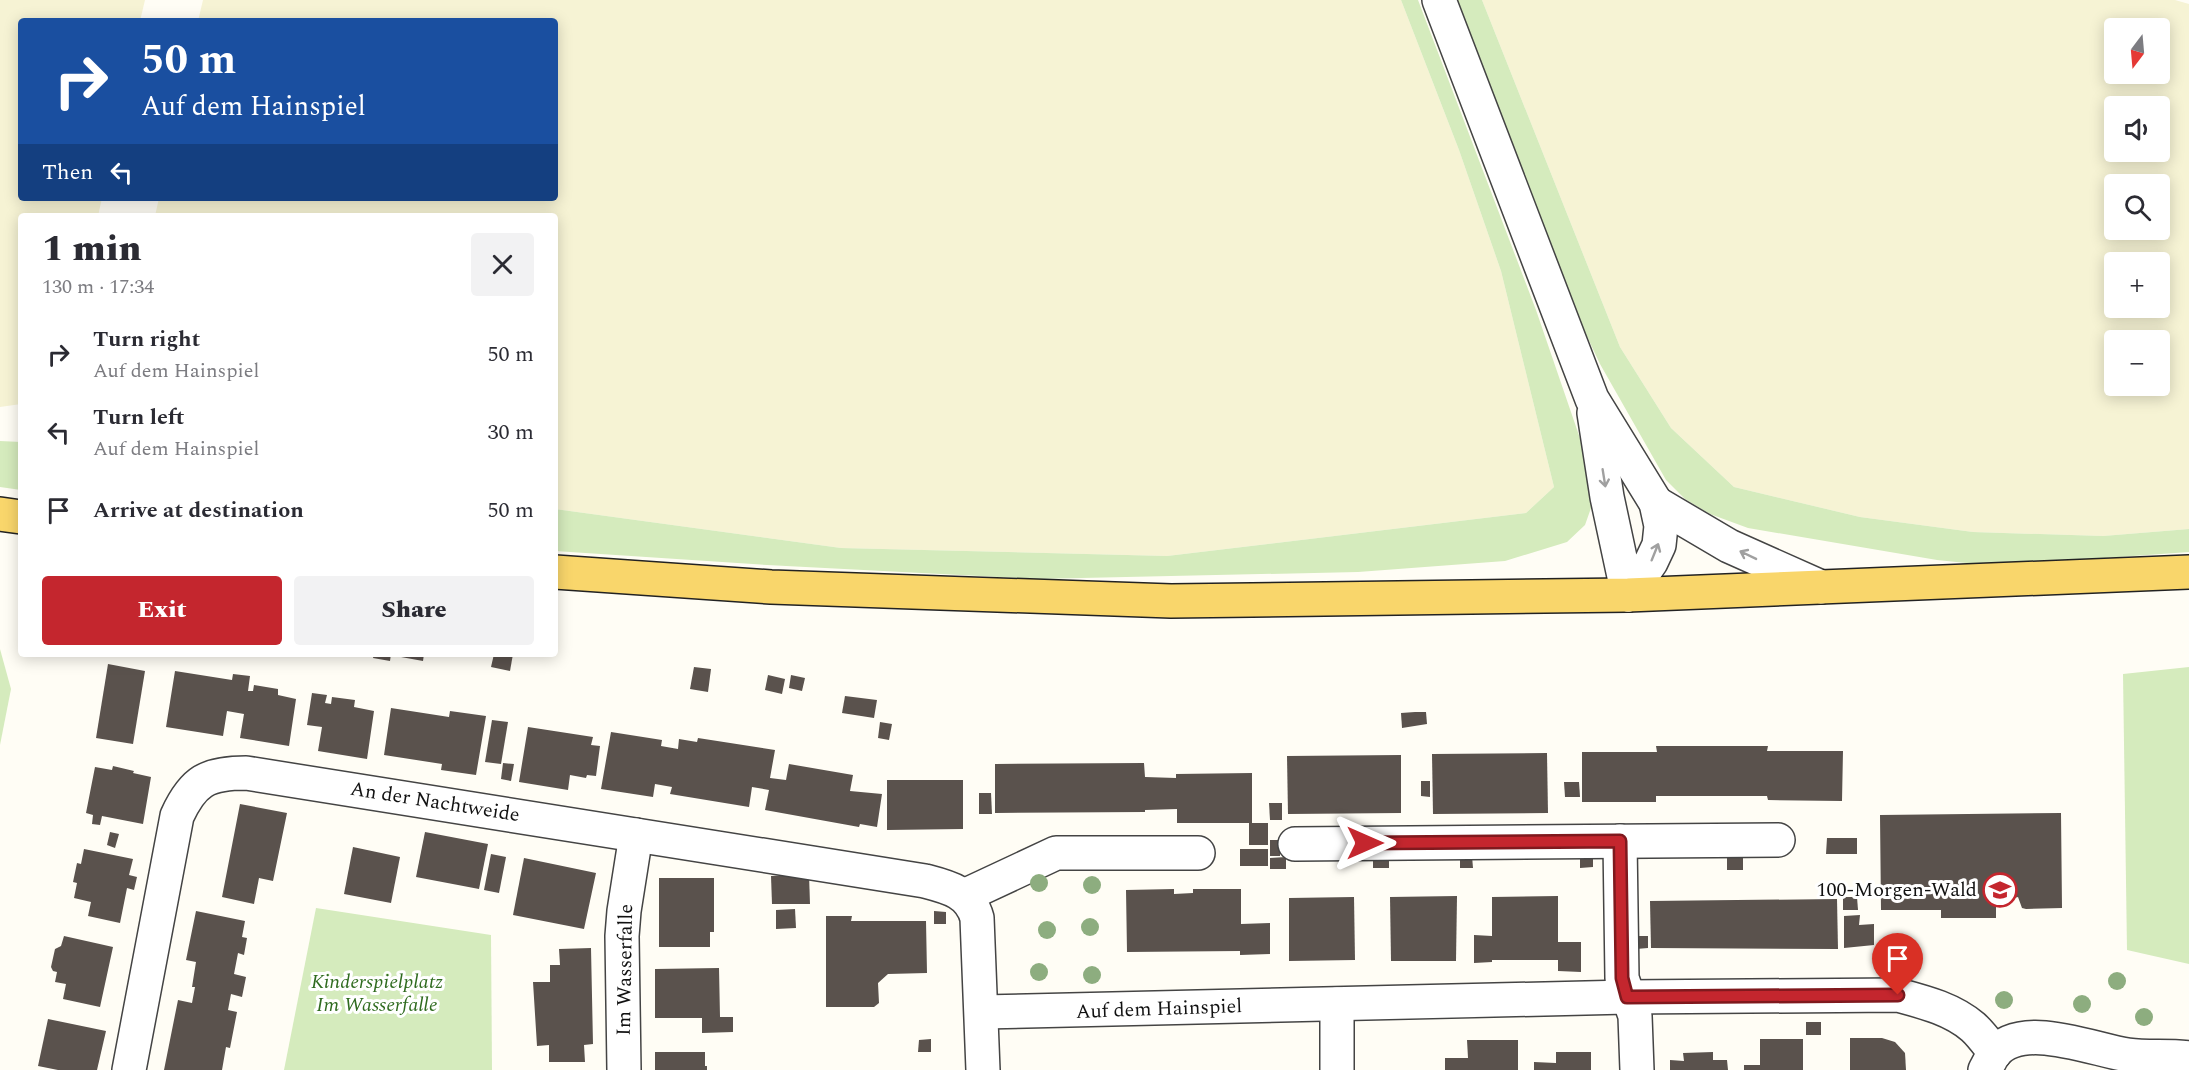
<!DOCTYPE html>
<meta charset="utf-8">
<style>
:root{--surface:#fff;--page:#f2f2f3;--text:#2b2b33;--muted:#7c7c81;--accent:#c4262e}
body{margin:0;font-family:Spectral,serif;background:var(--page);color:var(--text);height:100vh;display:flex;flex-direction:column;font-size:22px;white-space:nowrap}
*{box-sizing:border-box;margin:0}
p{font-size:20px;color:var(--muted)}
.icon{flex:none;width:33px;height:33px;fill:none;stroke:currentColor;stroke-width:2;stroke-linecap:round;stroke-linejoin:round}
.map{position:relative;flex:1;overflow:hidden}
.details{position:absolute;left:18px;top:213px;width:540px;height:444px;display:flex;flex-direction:column;background:var(--surface);border-radius:6px;box-shadow:0 3px 15px #0003}
.details>*{flex:none}
.banner{position:absolute;left:18px;top:18px;width:540px;height:183px;border-radius:6px;box-shadow:0 3px 15px #0003;background:#1a4fa0;color:#fff;overflow:hidden}
.needle{width:39px;rotate:196deg}
.buttons{position:absolute;left:2104px;top:18px;display:grid;gap:12px}
.buttons a{display:grid;place-items:center;width:66px;height:66px;border-radius:6px;background:var(--surface);box-shadow:0 3px 15px #0003;font-size:30px}
.pin{position:absolute;display:grid;place-items:center;width:51px;height:51px;color:#fff;margin:-62px -26px;border-radius:50% 50% 50% 0;rotate:-45deg;box-shadow:0 0 6px #0007}
.pin .icon{rotate:45deg}
.me{position:absolute;width:66px;margin:-33px;rotate:90deg;stroke-linejoin:round;filter:drop-shadow(0 0 4px #0008)}
.turn{display:flex;align-items:center;gap:21px;height:126px;padding:0 24px;font-size:27px}
.turn .icon{width:78px;height:78px;stroke-width:2.5}
.turn b{display:block;font-size:42px;line-height:51px}
.then{display:flex;align-items:center;height:57px;padding:0 24px;background:#0003;gap:12px;font-size:22px}
.round{display:grid;place-items:center;flex:none;width:63px;height:63px;border-radius:6px;background:var(--page)}
.headline{display:flex;align-items:center;justify-content:space-between;height:102px;padding:0 24px}
h1{font-size:36px;font-weight:800;line-height:45px}
.primary-button{display:flex;gap:12px;margin-top:auto;padding:12px 24px}
.primary-button a{flex:1;height:69px;border-radius:6px;background:var(--accent);color:#fff;font-size:24px;font-weight:800;line-height:69px;text-align:center}
.primary-button a+a{background:var(--page);color:var(--text)}
ul{padding:0;list-style:none}
li{display:flex;align-items:center;gap:18px;height:78px;padding:0 24px}
li div{flex:1}
li b{display:block;font-size:22px}
li em{font-style:normal}
.map>svg:first-child{display:block}
</style>
<div class="map">
<svg width="2189" height="1070" viewBox="0 0 2189 1070">
<rect width="100%" height="100%" fill="#fffdf5"/>
<g fill="#f6f3d4" fill-rule="evenodd">
<polygon points="0,0 145,0 140,21 21,21 21,198 102,198 98,216 21,216 21,404 0,407"/>
<polygon points="203,0 1401,0 1459,150 1501,271 1554,487 1526,513 1167,556 841,548 555,509 555,216 155,216 159,198 555,198 555,21 198,21"/>
<path d="M1482,0H2175L2189,4V529L2103,536L1973,532L1860,517L1734,487L1671,428L1620,347ZM2115,28H2160V74H2115ZM2115,106H2160V152H2115ZM2115,184H2160V230H2115ZM2115,262H2160V308H2115ZM2115,340H2160V386H2115Z"/>
</g>
<g fill="#d5ebbd">
<polygon points="1401,0 1418,0 1536,310 1584,450 1591,492 1591,508 1585,525 1567,542 1505,561 1358,572 1036,579 767,565 555,551 555,509 841,548 1167,556 1526,513 1554,487 1501,271 1459,150"/>
<polygon points="1454,0 1482,0 1620,347 1671,428 1734,487 1860,517 1973,532 2103,536 2189,529 2189,552 1995,566 1937,560 1748,528 1710,514 1685,499 1666,480 1600,364 1560,279"/>
<polygon points="0,441 21,442 21,490 0,487"/>
<polygon points="0,649 11,689 0,745"/>
<polygon points="2189,667 2189,964 2127,950 2123,674"/>
<polygon points="316,908 491,935 492,1070 284,1070"/>
</g>
<g fill="#5a524d">
<polygon points="374,654 391,654 390,661 373,658"/>
<polygon points="401,654 424,654 423,661 401,657"/>
<polygon points="494,654 513,654 510,671 491,667"/>
<polygon points="108,664 145,671 133,744 96,738"/>
<polygon points="694,667 711,669 708,692 690,689"/>
<polygon points="175,671 232,680 233,674 250,676 248,691 253,691 254,685 278,689 278,695 296,699 289,746 240,738 244,714 227,711 223,736 166,727"/>
<polygon points="768,675 785,679 782,694 765,690"/>
<polygon points="791,675 805,678 802,691 789,688"/>
<polygon points="312,693 327,695 325,703 331,704 332,697 355,700 354,707 374,711 367,759 318,751 322,727 307,725"/>
<polygon points="845,696 877,700 874,718 842,713"/>
<polygon points="391,708 449,717 450,711 486,716 476,775 441,770 442,764 384,755"/>
<polygon points="1415,712 1426,712 1427,724 1402,728 1401,713"/>
<polygon points="492,720 508,722 501,764 485,762"/>
<polygon points="880,722 892,724 889,740 878,738"/>
<polygon points="528,727 593,737 591,745 600,746 596,776 587,775 586,778 570,775 568,790 519,782"/>
<polygon points="611,732 662,740 661,746 678,749 679,739 697,742 698,738 775,750 770,778 786,780 789,764 853,775 850,791 882,794 877,827 860,824 859,827 765,810 769,790 752,787 749,807 670,794 672,787 655,784 653,797 601,789"/>
<polygon points="1656,746 1768,746 1767,751 1843,751 1842,801 1768,800 1767,796 1656,796 1656,802 1582,802 1582,752 1657,752"/>
<polygon points="1547,753 1548,813 1433,814 1432,754"/>
<polygon points="1401,755 1401,813 1288,814 1287,756"/>
<polygon points="503,763 514,764 511,781 501,779"/>
<polygon points="1144,763 1145,777 1176,778 1176,774 1252,773 1252,823 1268,823 1268,845 1249,845 1249,823 1177,823 1177,809 1145,810 1145,812 995,813 995,764"/>
<polygon points="113,766 134,771 133,773 151,777 143,824 102,816 100,825 92,824 93,815 86,813 95,767 112,770"/>
<polygon points="887,780 963,780 963,829 887,830"/>
<polygon points="1421,781 1430,781 1430,797 1421,796"/>
<polygon points="1564,782 1579,782 1580,797 1565,797"/>
<polygon points="979,793 991,793 992,814 979,814"/>
<polygon points="1269,803 1282,803 1282,820 1270,820"/>
<polygon points="240,804 287,813 273,881 259,878 254,904 222,897"/>
<polygon points="2061,813 2062,908 2026,909 2022,908 2018,897 1996,903 1996,918 1941,918 1941,910 1881,910 1880,815"/>
<polygon points="110,832 119,834 115,848 107,845"/>
<polygon points="425,832 488,844 479,889 416,877"/>
<polygon points="1827,838 1857,838 1857,854 1826,854"/>
<rect x="1270" y="840" width="10" height="16"/>
<polygon points="353,847 400,857 391,903 344,894"/>
<polygon points="84,849 133,859 129,875 137,877 134,890 127,888 120,923 88,916 91,902 74,898 77,883 73,882 77,863 81,864"/>
<rect x="1240" y="849" width="28" height="17"/>
<polygon points="491,854 506,857 499,893 484,890"/>
<polygon points="1373,856 1389,857 1389,868 1373,868"/>
<polygon points="1472,856 1473,868 1460,868 1460,857"/>
<polygon points="1593,856 1593,867 1580,868 1580,857"/>
<polygon points="1286,857 1286,869 1270,869 1270,858"/>
<rect x="1727" y="857" width="16" height="13"/>
<polygon points="524,858 596,873 584,929 513,915"/>
<polygon points="809,874 810,904 772,904 771,876"/>
<polygon points="659,878 714,878 714,932 710,932 710,947 659,947"/>
<polygon points="1174,889 1174,894 1193,893 1193,889 1241,889 1241,924 1270,923 1270,954 1240,955 1240,951 1127,952 1126,890"/>
<polygon points="1457,896 1456,961 1391,961 1390,897"/>
<polygon points="1558,896 1558,942 1581,942 1581,972 1558,971 1558,960 1492,960 1492,962 1474,963 1474,935 1492,936 1492,897"/>
<polygon points="1354,897 1355,960 1289,961 1289,898"/>
<polygon points="1843,897 1857,897 1858,910 1843,910"/>
<polygon points="1837,899 1838,949 1651,948 1650,901"/>
<polygon points="795,909 796,928 776,929 776,910"/>
<polygon points="196,911 245,921 242,937 247,938 244,955 238,953 234,974 246,977 242,997 231,994 228,1010 237,1012 230,1048 226,1047 222,1070 164,1070 178,1000 192,1003 195,987 192,987 196,962 186,960"/>
<polygon points="934,911 946,912 946,924 934,924"/>
<polygon points="1860,915 1859,925 1874,924 1874,945 1844,948 1844,916"/>
<polygon points="826,916 852,916 851,921 926,921 927,973 888,974 878,983 879,1003 874,1007 826,1007"/>
<polygon points="64,936 113,947 100,1007 63,999 66,984 55,982 57,972 53,971 51,967 55,949 61,946"/>
<polygon points="1636,936 1648,936 1648,948 1636,949"/>
<polygon points="591,948 593,1044 584,1045 585,1062 549,1062 549,1045 537,1046 533,982 550,982 550,965 560,965 559,949"/>
<polygon points="719,968 720,1017 733,1017 733,1032 702,1033 702,1018 655,1018 655,969"/>
<polygon points="48,1019 106,1031 97,1070 58,1070 38,1066"/>
<rect x="1806" y="1022" width="15" height="13"/>
<polygon points="1850,1038 1882,1038 1895,1042 1905,1053 1906,1070 1850,1070"/>
<polygon points="931,1039 931,1052 918,1052 919,1040"/>
<polygon points="1760,1039 1803,1039 1803,1070 1744,1070 1744,1065 1760,1065"/>
<polygon points="1467,1040 1518,1040 1518,1070 1445,1070 1445,1058 1468,1058"/>
<polygon points="655,1052 705,1052 705,1066 707,1066 707,1070 655,1070"/>
<polygon points="1556,1052 1591,1052 1591,1070 1534,1070 1534,1062 1556,1063"/>
<polygon points="1713,1052 1713,1060 1727,1060 1728,1070 1670,1070 1670,1060 1684,1061 1683,1053"/>
</g>
<g fill="none" stroke-linecap="round" stroke-linejoin="round">
<defs>
<g id="minor">
<polyline points="1439,0 1592,399 1656,503 1661,526 1659,545 1651,562 1628,595"/>
<polyline points="1594,413 1607,497 1628,595"/>
<polyline points="1656,503 1729,546 1821,587"/>
<polyline points="1620,841 1622,978 1635,1016 1637,1070"/>
<polyline points="1295,844 1778,840"/>
<polyline points="964,896 1056,853 1198,853"/>
<polyline points="1337,1004 1337,1070"/>
<path d="M982,1012L1627,997L1898,995C1924,1002 1952,1009 1973,1027C1981,1034 1988,1044 1995,1053"/>
<path d="M129,1070L177,816C193,781 207,773 246,773L925,881C948,887 970,892 977,918L983,1070"/>
<polyline points="624,1070 622,936 624,911 636,835"/>
<path d="M1985,1070C1988,1065 1991,1058 1994,1054C2021,1019 2093,1050 2128,1055C2148,1058 2169,1055 2189,1058"/>
</g>
<g id="major">
<polyline points="0,514 21,517"/>
<polyline points="555,572 771,587 1171,601 1628,595 2189,572"/>
</g>
</defs>
<use href="#minor" stroke="#444" stroke-width="36"/>
<use href="#major" stroke="#222" stroke-width="36"/>
<use href="#minor" stroke="#fff" stroke-width="33"/>
<use href="#major" stroke="#f9d66b" stroke-width="33"/>
</g>
<g fill="#8dad7f">
<circle cx="1039" cy="883" r="9"/>
<circle cx="1092" cy="885" r="9"/>
<circle cx="1090" cy="927" r="9"/>
<circle cx="1047" cy="930" r="9"/>
<circle cx="1892" cy="961" r="9"/>
<circle cx="1039" cy="972" r="9"/>
<circle cx="1092" cy="975" r="9"/>
<circle cx="2117" cy="981" r="9"/>
<circle cx="2004" cy="1000" r="9"/>
<circle cx="2082" cy="1004" r="9"/>
<circle cx="2144" cy="1017" r="9"/>
</g>
<defs><path id="oneway-shaft" d="M-6 0H5M1.5-3L5.5 0L1.5 3" fill="none" stroke-width="1.6" stroke-linecap="round" stroke-linejoin="round" transform="scale(1.5)"/></defs>
<g stroke="#a0a0a0">
<use href="#oneway-shaft" transform="translate(1604 478) rotate(81)"/>
<use href="#oneway-shaft" transform="translate(1655 552) rotate(-68)"/>
<use href="#oneway-shaft" transform="translate(1748 555) rotate(-154)"/>
</g>
<g fill="none" stroke-linecap="round" stroke-linejoin="round">
<defs>
<polyline id="route" points="1365,843 1620,841 1622,978 1627,997 1898,995"/>
</defs>
<use href="#route" stroke="#7f191e" stroke-width="15"/>
<use href="#route" stroke="#c4262e" stroke-width="10"/>
</g>
<defs>
<symbol id="school-ring" viewBox="-11 -11 22 22"><circle r="9.5" fill="#fff" stroke="#c4262e" stroke-width="1.5"/><path d="M0-5L7-2L0 1L-7-2ZM-4 1L0 2.5L4 1V4Q0 6-4 4Z" fill="#c4262e"/></symbol>
</defs>
<g fill-rule="evenodd">
<use href="#school-ring" x="1981" y="871" width="38" height="38"/>
</g>
<g text-anchor="middle" dominant-baseline="central" stroke-width="6" stroke-linejoin="round" paint-order="stroke">
<g font-size="20" fill="#111" stroke="#fff">
<text transform="translate(435 802) rotate(9)">An der Nachtweide</text>
<text transform="translate(625 970) rotate(-89)">Im Wasserfalle</text>
<text transform="translate(1159 1009) rotate(-2)">Auf dem Hainspiel</text>
</g>
<g font-size="20" fill="#111" stroke="#fff" text-anchor="end">
<text x="1977" y="890">100-Morgen-Wald</text>
</g>
<g font-size="20" font-style="italic" fill="#2f6b1f" stroke="#fff">
<text x="377" y="982">Kinderspielplatz<tspan x="377" dy="23">Im Wasserfalle</tspan></text>
</g>
</g>
</svg>
<div class="buttons">
<a><svg class="needle" viewBox="-14 -14 28 28"><path d="M0-13l5 13h-10z" fill="#e53935"/><path d="M0 13l5-13h-10z" fill="#7c7c81"/></svg></a>
<a><svg class="icon" aria-label="sound" viewBox="0 0 24 24"><path d="M4 9h4l5-4v14l-5-4H4zM17 9q2 3 0 6"/></svg></a>
<a><svg class="icon" aria-label="search" viewBox="0 0 24 24"><circle cx="10" cy="10" r="6"/><path d="M15 15l6 6"/></svg></a>
<a>+</a>
<a>−</a>
</div>
<div class="pin" style="left:1898px;top:995px;background:#d93025"><svg class="icon" aria-label="arrive" viewBox="0 0 24 24"><path d="M6 21V4h12l-3 4 3 4H6"/></svg></div>
<svg class="me" style="left:1365px;top:843px" viewBox="-20 -20 40 40"><path d="M0-17L14 15 0 8-14 15z" fill="#c4262e" stroke="#fff" stroke-width="4"/></svg>
<div class="banner">
<div class="turn"><svg class="icon" aria-label="right" viewBox="0 0 24 24"><path d="M7 20v-9h11M14 6l5 5-5 5"/></svg><div><b>50 m</b>Auf dem Hainspiel</div></div>
<div class="then">Then<svg class="icon" aria-label="left" viewBox="0 0 24 24"><path d="M17 20v-9H6M10 6l-5 5 5 5"/></svg></div>
</div>
<section class="details">
<div class="headline"><div><h1>1 min</h1><p>130 m · 17:34</p></div><a class="round"><svg class="icon" aria-label="close" viewBox="0 0 24 24"><path d="M6 6l12 12M18 6L6 18"/></svg></a></div>
<ul>
<li><svg class="icon" aria-label="right" viewBox="0 0 24 24"><path d="M7 20v-9h11M14 6l5 5-5 5"/></svg><div><b>Turn right</b><p>Auf dem Hainspiel</p></div><em>50 m</em></li>
<li><svg class="icon" aria-label="left" viewBox="0 0 24 24"><path d="M17 20v-9H6M10 6l-5 5 5 5"/></svg><div><b>Turn left</b><p>Auf dem Hainspiel</p></div><em>30 m</em></li>
<li><svg class="icon" aria-label="arrive" viewBox="0 0 24 24"><path d="M6 21V4h12l-3 4 3 4H6"/></svg><div><b>Arrive at destination</b></div><em>50 m</em></li>
</ul>
<div class="primary-button"><a>Exit</a><a>Share</a></div>
</section>
</div>
